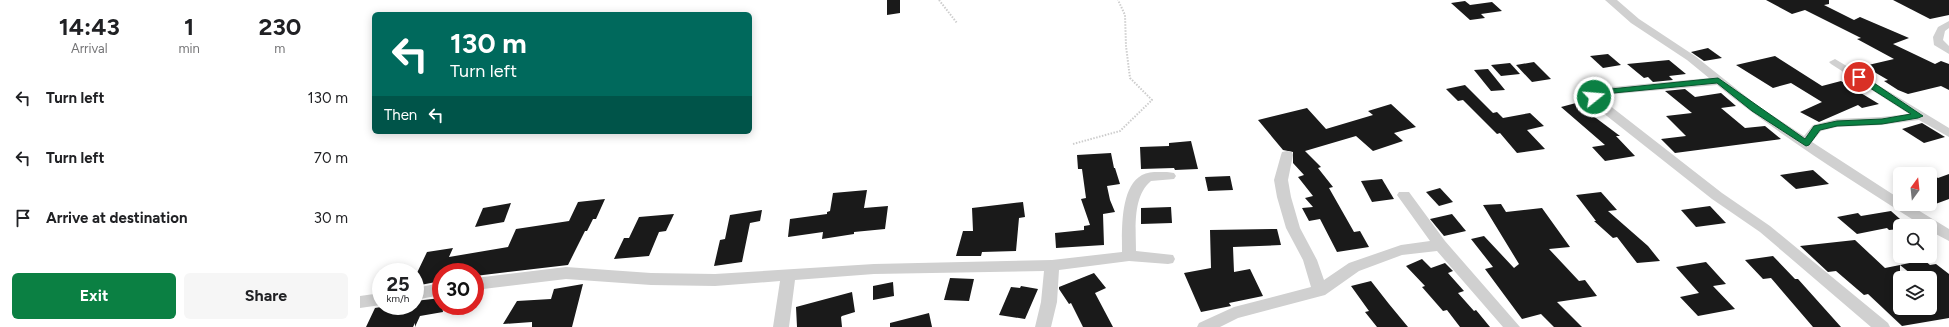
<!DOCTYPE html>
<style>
:root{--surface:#fff;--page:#f6f6f6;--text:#202124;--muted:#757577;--accent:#0b8043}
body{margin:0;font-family:Figtree,sans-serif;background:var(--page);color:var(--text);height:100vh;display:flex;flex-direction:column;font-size:15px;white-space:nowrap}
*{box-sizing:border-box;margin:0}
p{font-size:13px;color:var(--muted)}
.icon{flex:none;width:22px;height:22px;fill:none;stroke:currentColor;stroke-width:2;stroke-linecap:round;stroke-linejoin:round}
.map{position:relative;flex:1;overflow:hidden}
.sheet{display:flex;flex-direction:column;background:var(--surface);width:360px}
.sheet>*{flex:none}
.guide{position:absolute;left:12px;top:12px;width:380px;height:122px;border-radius:6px;box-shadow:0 2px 10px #0003;background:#00695c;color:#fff;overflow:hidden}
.needle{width:26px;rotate:15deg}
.buttons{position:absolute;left:1533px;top:167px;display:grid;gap:8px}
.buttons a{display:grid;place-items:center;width:44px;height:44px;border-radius:6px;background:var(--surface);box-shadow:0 2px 10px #0003;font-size:20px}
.speed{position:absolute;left:12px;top:263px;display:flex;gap:8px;font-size:20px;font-weight:700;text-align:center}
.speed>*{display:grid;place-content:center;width:52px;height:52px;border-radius:50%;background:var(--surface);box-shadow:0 2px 10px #0003;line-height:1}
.speed small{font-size:10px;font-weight:400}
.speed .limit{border:6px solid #d22;background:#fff;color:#111}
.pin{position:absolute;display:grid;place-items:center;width:34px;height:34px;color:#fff;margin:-17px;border:2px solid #fff;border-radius:50%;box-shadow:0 1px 4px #0007}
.me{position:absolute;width:44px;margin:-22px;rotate:73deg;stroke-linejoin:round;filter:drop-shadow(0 0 3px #0008)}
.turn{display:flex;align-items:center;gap:14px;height:84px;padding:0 12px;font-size:18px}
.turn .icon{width:52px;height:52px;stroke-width:2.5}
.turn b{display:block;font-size:28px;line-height:34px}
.then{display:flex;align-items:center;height:38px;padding:0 12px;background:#0003;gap:8px;font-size:15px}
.eta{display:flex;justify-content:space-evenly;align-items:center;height:68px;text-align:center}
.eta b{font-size:24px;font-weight:700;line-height:28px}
.button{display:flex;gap:8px;margin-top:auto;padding:8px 12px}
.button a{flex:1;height:46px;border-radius:6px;background:var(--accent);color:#fff;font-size:16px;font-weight:700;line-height:46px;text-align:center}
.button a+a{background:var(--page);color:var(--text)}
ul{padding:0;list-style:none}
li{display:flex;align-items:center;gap:12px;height:60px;padding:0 12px}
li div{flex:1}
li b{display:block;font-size:15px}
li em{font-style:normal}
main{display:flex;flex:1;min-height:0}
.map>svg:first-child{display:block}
</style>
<main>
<section class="sheet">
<div class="eta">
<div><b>14:43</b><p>Arrival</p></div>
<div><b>1</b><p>min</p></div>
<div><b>230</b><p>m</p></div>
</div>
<ul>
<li><svg class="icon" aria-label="left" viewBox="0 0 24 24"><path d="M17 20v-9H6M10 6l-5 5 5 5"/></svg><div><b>Turn left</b></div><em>130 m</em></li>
<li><svg class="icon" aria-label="left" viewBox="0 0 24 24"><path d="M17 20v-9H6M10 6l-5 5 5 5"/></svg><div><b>Turn left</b></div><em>70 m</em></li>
<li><svg class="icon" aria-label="arrive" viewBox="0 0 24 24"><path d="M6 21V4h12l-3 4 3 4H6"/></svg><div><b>Arrive at destination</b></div><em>30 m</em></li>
</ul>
<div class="button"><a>Exit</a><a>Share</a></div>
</section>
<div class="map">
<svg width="1589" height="327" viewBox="0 0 1589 327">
<rect width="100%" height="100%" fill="#fff"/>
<g fill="#1a1a1a">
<polygon points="527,0 540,0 540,13 527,15"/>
<polygon points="1406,0 1469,0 1469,4 1464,5 1494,20 1500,17 1549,38 1533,44 1575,64 1581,61 1589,64 1589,90 1581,86 1548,94 1538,90 1524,81 1528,80 1504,66 1534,59 1497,39 1501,38 1445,10 1432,14"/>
<polygon points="1533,0 1589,0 1589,15 1570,19"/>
<polygon points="1105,1 1110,5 1132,2 1142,11 1121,14 1125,18 1110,20 1091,3"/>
<polygon points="1348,48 1362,58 1344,61 1331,52"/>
<polygon points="1248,54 1261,65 1243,68 1230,56"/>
<polygon points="1415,56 1462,86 1481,81 1519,104 1502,108 1498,105 1459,122 1440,112 1462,102 1431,83 1413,88 1376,65"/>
<polygon points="1309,60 1326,74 1309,76 1313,80 1293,82 1288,77 1284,78 1267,64"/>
<polygon points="1174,62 1191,79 1172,82 1156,65"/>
<polygon points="1150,63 1160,74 1141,76 1131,65"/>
<polygon points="1128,69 1145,90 1131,91 1114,70"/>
<polygon points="1105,85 1133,113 1137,112 1143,118 1170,113 1184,126 1167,130 1185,149 1157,153 1140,133 1137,134 1103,100 1098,101 1086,89"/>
<polygon points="1325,89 1335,97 1361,93 1376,106 1361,108 1385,128 1405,126 1421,139 1315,153 1301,139 1326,136 1306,116 1332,113 1305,91"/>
<polygon points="1216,103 1260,136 1256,136 1275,156 1245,161 1232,147 1245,145 1201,107"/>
<polygon points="1031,104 1056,127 1034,133 1043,141 1013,151 996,136 945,151 961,167 958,168 973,187 969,188 994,232 1000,231 1009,247 977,252 960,219 949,221 942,208 953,207 945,198 953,196 938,177 944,175 933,163 933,152 923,150 898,120 947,108 966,129 1013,115 1008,111"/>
<polygon points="1562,123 1585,137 1564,143 1542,129"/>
<polygon points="831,141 838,169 815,170 814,168 781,169 780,147 809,146 809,143"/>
<polygon points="751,153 754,168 755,168 760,184 747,186 750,200 755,212 743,214 744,245 696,248 695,233 724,230 724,226 730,225 721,199 726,198 722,169 718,169 717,155"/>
<polygon points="1453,170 1469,184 1436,189 1420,175"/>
<polygon points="1570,173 1578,178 1589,174 1589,199 1570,206"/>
<polygon points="870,176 873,190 848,191 845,177"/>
<polygon points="1022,179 1034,199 1012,202 1001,181"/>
<polygon points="1080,188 1093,202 1079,206 1066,192"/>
<polygon points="507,190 504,208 528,206 525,229 494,232 494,234 462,239 463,232 428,237 430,219 467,214 467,212 470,211 473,193"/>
<polygon points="1241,192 1257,210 1248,211 1288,246 1300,261 1277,263 1257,237 1253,238 1234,221 1236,221 1216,195"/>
<polygon points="245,199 236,219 233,219 227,231 225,231 208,265 115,276 115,272 81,272 76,282 55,286 55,277 67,252 93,248 89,257 148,247 156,229 209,221 218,202"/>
<polygon points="663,202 665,217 659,218 656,251 622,252 621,256 596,256 603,231 613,231 612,208"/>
<polygon points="151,203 144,222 115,227 123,208"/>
<polygon points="1141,204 1146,212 1182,208 1210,247 1189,249 1219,281 1225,280 1237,296 1197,302 1222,327 1194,327 1181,314 1162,319 1125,269 1133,267 1111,239 1124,236 1154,268 1159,264 1123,205"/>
<polygon points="1350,206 1366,223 1336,227 1321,210"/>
<polygon points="811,207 812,223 781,224 781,208"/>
<polygon points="402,210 400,221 390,223 382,262 354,266 360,240 365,239 370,215"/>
<polygon points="1531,211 1540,219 1540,229 1529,230 1527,228 1497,234 1477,217 1498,213 1501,216"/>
<polygon points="314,214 306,231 299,232 289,256 254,259 264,238 269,238 279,217"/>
<polygon points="1092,214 1106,231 1084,236 1070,219"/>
<polygon points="917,229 921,245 873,247 874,272 890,269 903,296 869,303 871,306 841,312 824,273 851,268 850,230"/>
<polygon points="1495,240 1525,268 1540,265 1540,308 1570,308 1570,278 1556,278 1540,265 1564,260 1570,265 1576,264 1589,274 1589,318 1542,326 1508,294 1504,295 1476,271 1468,272 1440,246"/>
<polygon points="1413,256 1435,279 1438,279 1481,327 1453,327 1411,278 1403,279 1385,260"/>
<polygon points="1062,259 1071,268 1085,263 1093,271 1088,273 1104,291 1098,293 1114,311 1116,310 1130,327 1100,327 1087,310 1083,311 1062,287 1065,286 1046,266"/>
<polygon points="1346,262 1366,284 1353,286 1375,309 1338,316 1320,297 1339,293 1316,267"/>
<polygon points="734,273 746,288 735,293 753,327 723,327 711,303 709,304 699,289 699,287"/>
<polygon points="590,278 614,279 609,301 584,300"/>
<polygon points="1011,281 1029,304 1048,327 1017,327 1005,312 1009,311 991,286"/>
<polygon points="533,282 534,296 513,300 513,286"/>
<polygon points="223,284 212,327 172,327 172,322 143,324 157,301 191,299 194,289"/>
<polygon points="661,286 678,289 665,319 639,315 651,287 660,288"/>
<polygon points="492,292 495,312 482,316 481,317 482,327 437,327 436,307"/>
<polygon points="81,298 83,312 60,316 55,327 55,323 53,327 6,327 15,308 27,306 55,306 55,301"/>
<polygon points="569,313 572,327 530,327 530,323"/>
</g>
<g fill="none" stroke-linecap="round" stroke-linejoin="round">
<g stroke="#cdcdcd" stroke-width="2" stroke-dasharray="1.5 1.5" stroke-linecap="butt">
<polyline points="579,0 597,23"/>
<polyline points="713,144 760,131 792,100 770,78 766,46 765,15 758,0"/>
</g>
<g fill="#d0d0d0" fill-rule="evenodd">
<path d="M1245,0H1257L1279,19L1335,56L1398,106L1444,136L1453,125L1477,119L1521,117L1549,114L1471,64L1469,62L1475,59L1589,128V137L1559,120L1521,125L1477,127L1461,131L1452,142L1540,199V204H1548L1589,229V241L1570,231V226H1563C1493,181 1421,137 1357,85L1244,95L1240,98L1362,193L1410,226L1528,323L1530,327H1511L1400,232L1352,199L1233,105L1228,97L1237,90L1241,88L1349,78L1327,60L1271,23Z"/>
<polygon points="1589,21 1589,28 1585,31 1583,40 1589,46 1589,54 1574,45 1573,37 1578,27"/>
<polygon points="927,151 932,152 933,155 928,180 931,197 940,228 957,260 964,280 989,263 1041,245 1070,241 1037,195 1039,192 1049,192 1085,241 1160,327 1143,327 1077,251 1042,255 999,271 965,295 878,318 860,327 837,327 839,323 874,307 951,287 943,260 926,228 917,197 914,180 921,155 922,152"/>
<path d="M807,172L814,173L816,176L814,179L791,181C772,197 776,229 776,251L813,255L815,259L813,263L808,264L769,261L699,270L697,302L691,327H675L681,302L684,271L514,274L435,280L429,327H413L420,281L355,286L291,285L206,279L115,290V278L206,267L291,273L355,274L514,264L692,260L762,252C762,230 760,187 782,175C789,171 799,172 807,172Z"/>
<polygon points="81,283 81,295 55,300 55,288"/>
<polygon points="21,293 21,305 0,308 0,296"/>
</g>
</g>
<polygon fill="#0b8043" stroke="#07532c" points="1496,75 1502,75 1563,116 1558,118 1522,124 1477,126 1460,130 1449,145 1446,146 1392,111 1357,83 1243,94 1234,99 1230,97 1241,90 1358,78 1445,139 1454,126 1477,121 1522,119 1551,114 1496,79"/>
</svg>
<div class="buttons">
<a><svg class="needle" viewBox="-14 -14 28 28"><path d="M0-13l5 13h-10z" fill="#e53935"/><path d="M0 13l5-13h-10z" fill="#757577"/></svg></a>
<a><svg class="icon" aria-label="search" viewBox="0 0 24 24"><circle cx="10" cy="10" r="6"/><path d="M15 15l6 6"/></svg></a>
<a><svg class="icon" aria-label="layers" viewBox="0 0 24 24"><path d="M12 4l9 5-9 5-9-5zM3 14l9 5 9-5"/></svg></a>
</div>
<div class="speed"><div>25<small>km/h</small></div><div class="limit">30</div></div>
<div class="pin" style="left:1499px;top:77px;background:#d93025"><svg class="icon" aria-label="arrive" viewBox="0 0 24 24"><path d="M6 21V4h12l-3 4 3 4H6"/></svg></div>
<svg class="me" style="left:1234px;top:97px" viewBox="-20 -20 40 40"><circle r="17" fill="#0b8043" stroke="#fff" stroke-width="3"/><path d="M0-11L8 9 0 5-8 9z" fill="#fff"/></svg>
<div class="guide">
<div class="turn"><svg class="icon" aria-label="left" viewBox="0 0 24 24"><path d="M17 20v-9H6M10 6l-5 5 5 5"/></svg><div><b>130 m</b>Turn left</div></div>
<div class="then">Then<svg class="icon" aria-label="left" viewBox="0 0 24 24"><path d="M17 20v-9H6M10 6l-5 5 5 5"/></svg></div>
</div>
</div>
</main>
